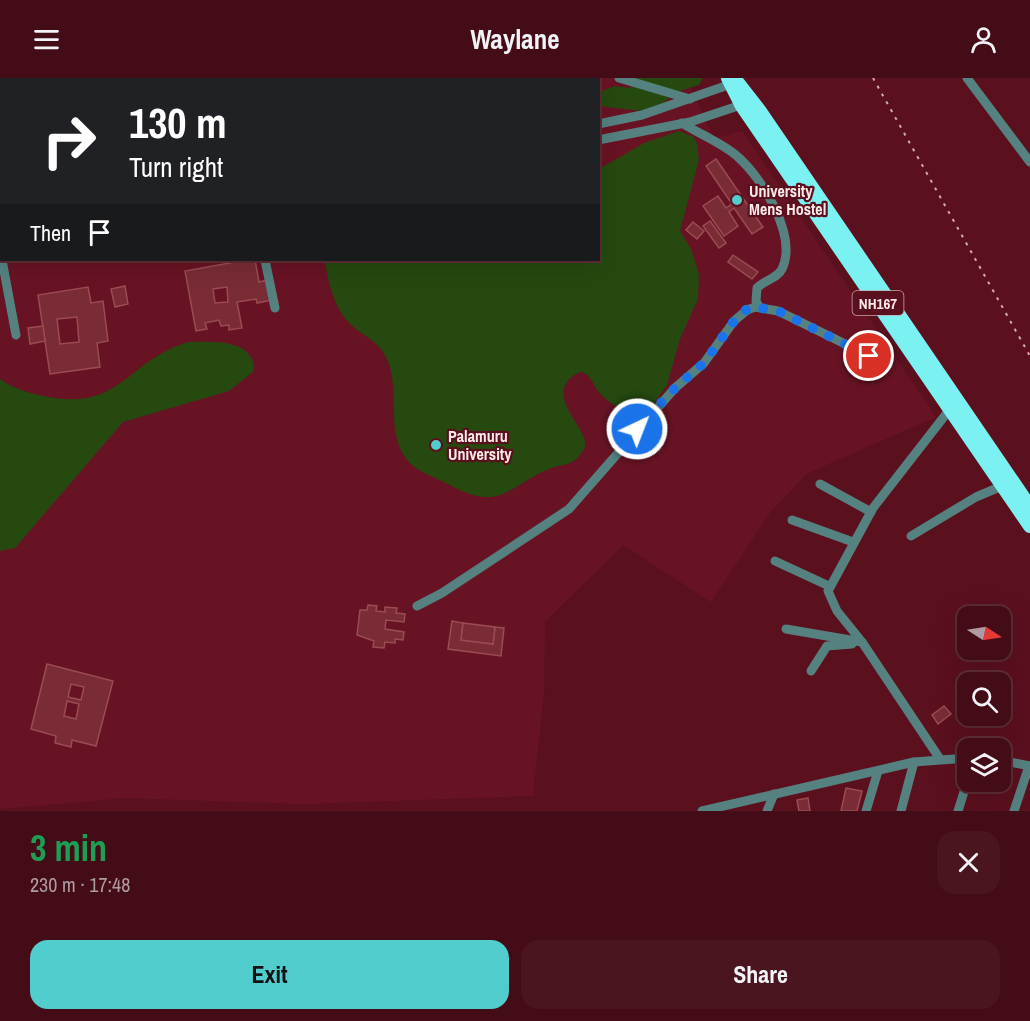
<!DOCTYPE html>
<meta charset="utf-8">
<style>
:root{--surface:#440c16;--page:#4b151f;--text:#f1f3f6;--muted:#af9ba1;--line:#5c2c35;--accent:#52cdce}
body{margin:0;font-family:"Archivo Narrow",sans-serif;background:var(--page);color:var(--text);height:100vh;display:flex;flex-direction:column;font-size:22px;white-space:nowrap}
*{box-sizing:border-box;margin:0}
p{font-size:20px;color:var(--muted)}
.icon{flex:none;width:33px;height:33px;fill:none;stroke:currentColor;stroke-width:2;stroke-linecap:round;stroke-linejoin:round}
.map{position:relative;height:733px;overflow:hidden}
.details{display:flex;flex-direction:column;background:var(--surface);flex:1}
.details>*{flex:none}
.hud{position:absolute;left:0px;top:0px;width:600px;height:183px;box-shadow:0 6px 24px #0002,0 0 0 2px var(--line);background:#202124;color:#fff;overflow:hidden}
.needle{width:39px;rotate:102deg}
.tools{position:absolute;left:957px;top:528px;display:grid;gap:12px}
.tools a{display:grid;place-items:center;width:54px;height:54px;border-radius:12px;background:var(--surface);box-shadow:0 6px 24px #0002,0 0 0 2px var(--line);font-size:30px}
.pin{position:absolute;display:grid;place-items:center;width:51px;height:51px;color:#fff;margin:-26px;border:3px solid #fff;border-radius:50%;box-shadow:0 2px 6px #0007}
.me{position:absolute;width:66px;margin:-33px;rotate:43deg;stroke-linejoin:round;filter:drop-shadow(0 0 4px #0008)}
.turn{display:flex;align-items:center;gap:21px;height:126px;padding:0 30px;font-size:27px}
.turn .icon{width:78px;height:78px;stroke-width:2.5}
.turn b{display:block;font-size:42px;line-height:51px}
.then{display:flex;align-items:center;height:57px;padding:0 30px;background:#0003;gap:12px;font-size:22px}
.round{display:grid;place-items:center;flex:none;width:63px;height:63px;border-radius:18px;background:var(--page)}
.headline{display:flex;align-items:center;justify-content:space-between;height:102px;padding:0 30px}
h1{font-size:36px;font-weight:700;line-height:45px;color:#1e9e55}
.cta{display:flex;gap:12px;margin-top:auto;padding:12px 30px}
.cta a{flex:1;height:69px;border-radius:18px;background:var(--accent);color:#111;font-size:24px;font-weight:700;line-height:69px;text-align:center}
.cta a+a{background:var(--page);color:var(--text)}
header{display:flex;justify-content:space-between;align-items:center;height:78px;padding:0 30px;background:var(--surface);font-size:27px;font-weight:700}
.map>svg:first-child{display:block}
</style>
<header><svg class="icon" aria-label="menu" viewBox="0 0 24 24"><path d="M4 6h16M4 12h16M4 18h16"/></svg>Waylane<svg class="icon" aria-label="person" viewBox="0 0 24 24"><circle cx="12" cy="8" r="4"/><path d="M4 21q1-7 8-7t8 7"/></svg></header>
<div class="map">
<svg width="1030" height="733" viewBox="0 0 1030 733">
<rect width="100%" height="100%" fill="#5b101e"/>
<path fill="#681323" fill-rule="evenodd" d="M0,0H686L714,61L742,53L936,339L808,395L771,433L711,524L623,467L545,544L544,614L533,718L303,726L125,720L0,731ZM2,2H598V182H2Z"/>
<g fill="#25490f">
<polygon points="104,0 514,0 105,2"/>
<polygon points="629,0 703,0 699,7 676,14 659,29 642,33 599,28 599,14 615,8 630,10 633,6"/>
<path d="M679,53L694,59L697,66L699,82L680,153L691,171L699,196L698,221L680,261L667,307L652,328L637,336C624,335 607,324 599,314C592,306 591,295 580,294C538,313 590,352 585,368C584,373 579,379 575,382C567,388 557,387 549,391C532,397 517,411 500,417C481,423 465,415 448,406C437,400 421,395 412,387C379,355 407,306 381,271C373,261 358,254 349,245C333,227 328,204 325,182H598L599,91L644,65Z"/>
<path d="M189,264C212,264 255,260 254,293L229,313L123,344L15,470L0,473V301C12,310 28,315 43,318C122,335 127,281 189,264Z"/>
</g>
<g fill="#792c35" stroke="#9b4b52" stroke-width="1.5" fill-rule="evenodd">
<polygon points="716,81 763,149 752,156 734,130 729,134 738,148 724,158 703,128 718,118 726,130 732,126 706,88"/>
<polygon points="710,143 726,165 719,170 703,148"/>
<polygon points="693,144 704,153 697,161 686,152"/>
<polygon points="733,177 758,194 752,201 728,184"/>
<path d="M246,182H255L259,204L268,202L272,222L257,225L256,221L237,224L242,250L229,252V247L221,248L219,242L205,245L207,251L196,253L185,193ZM227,209L228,224L215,225L213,211Z"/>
<polygon points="125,208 128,226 115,229 111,211"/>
<path d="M88,209L91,225L103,223L108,263L97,265L100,289L50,296L38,217ZM77,239L79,264L60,266L57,241Z"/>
<polygon points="43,248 45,263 30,266 28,250"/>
<polygon points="368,527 377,528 376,533 385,534 385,529 397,530 396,535 405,536 404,544 386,542 385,551 404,554 403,562 395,561 395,565 385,564 384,570 373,569 374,563 357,557 360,532 367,532"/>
<polygon points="452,543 463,545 461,562 493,566 495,549 504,550 501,578 448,571"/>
<polygon points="463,545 495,549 493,566 461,562"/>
<path d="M47,586L113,603L96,668L72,662L71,669L55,665L56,658L31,651ZM71,606L84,609L81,622L68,619ZM67,623L79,626L76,641L64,638Z"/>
<polygon points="944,628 951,636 938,646 932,637"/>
<polygon points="846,710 862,713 857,733 841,733"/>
<polygon points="808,720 810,733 799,733 797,722"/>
</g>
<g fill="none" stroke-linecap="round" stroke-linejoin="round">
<g stroke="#558181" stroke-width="9">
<polyline points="93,0 93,2"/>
<polyline points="619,0 690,21"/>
<polyline points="967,0 1030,84"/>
<path d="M682,45C699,56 724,66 738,79C762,100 798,158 782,191C777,201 764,202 757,210L756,223L759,229"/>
<polyline points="598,46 642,37 734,5"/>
<polyline points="598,62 690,44 744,26"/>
<polyline points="0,172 2,171"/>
<polyline points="2,182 16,257"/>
<polyline points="265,182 275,230"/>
<polyline points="820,406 871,434"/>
<polyline points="792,442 853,464"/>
<polyline points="911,458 976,419 1002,408"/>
<polyline points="775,483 829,508"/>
<polyline points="417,528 442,515 569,431 675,310 704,285 734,243 747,232 755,229 778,233 888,287"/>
<polyline points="786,551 862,564"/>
<polyline points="811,593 827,568 852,566"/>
<polyline points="940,681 862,564 837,533 828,513 873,430 950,331"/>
<polyline points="1000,682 1030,688"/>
<polyline points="702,733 914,684 968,680"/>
<polyline points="767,733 774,716"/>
<polyline points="866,733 878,693"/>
<polyline points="901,733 914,684"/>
<polyline points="958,733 968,701"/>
<polyline points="1014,733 1029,688"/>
</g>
<g stroke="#7bf1f2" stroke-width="14">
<polyline points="728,0 742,28 1030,448"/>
<polyline points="734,0 759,32 1030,429"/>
</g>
<polyline stroke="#cfabaf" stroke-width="2" stroke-dasharray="3 6" stroke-linecap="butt" points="873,0 1030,278"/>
</g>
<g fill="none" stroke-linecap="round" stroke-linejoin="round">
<polyline stroke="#1a73e8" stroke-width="10" stroke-dasharray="0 18" points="637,351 675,310 704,285 734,243 747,231 755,229 778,233 869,278"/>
</g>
<g fill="#52cdce" stroke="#5b101e" stroke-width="2">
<circle cx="737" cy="122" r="6"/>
<circle cx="436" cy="367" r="6"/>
</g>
<g text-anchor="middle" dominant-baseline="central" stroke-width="4.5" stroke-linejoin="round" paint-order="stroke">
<rect fill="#5b101e" stroke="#cca8ac" stroke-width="1.5" x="852.5" y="213" width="51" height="24" rx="4.5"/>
<g font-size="15" font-weight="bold" fill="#fde9e9">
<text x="878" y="225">NH167</text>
</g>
<g font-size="16" font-weight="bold" fill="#fde9e9" stroke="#5b101e" text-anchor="start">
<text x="749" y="113">University<tspan x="749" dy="18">Mens Hostel</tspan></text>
<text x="448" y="358">Palamuru<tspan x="448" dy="18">University</tspan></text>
</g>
</g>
</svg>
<div class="tools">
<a><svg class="needle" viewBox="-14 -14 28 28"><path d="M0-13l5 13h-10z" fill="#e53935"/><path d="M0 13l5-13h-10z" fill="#af9ba1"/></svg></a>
<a><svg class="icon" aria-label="search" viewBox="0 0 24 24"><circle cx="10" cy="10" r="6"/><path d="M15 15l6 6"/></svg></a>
<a><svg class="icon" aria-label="layers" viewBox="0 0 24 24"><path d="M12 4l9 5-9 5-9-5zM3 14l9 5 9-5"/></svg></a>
</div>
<div class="pin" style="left:869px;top:278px;background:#d93025"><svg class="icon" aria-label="arrive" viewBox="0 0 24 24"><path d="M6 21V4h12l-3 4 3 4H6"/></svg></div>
<svg class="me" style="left:637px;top:351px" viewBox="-20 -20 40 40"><circle r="17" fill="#1a73e8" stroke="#fff" stroke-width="3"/><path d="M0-11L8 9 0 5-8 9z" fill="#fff"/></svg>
<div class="hud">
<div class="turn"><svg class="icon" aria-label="right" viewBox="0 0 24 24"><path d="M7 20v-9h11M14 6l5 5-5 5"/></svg><div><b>130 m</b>Turn right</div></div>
<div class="then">Then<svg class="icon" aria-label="arrive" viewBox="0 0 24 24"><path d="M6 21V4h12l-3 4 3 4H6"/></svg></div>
</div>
</div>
<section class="details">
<div class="headline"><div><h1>3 min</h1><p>230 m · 17:48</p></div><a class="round"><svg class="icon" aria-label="close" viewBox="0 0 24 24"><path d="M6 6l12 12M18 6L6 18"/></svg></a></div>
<div class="cta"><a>Exit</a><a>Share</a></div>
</section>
